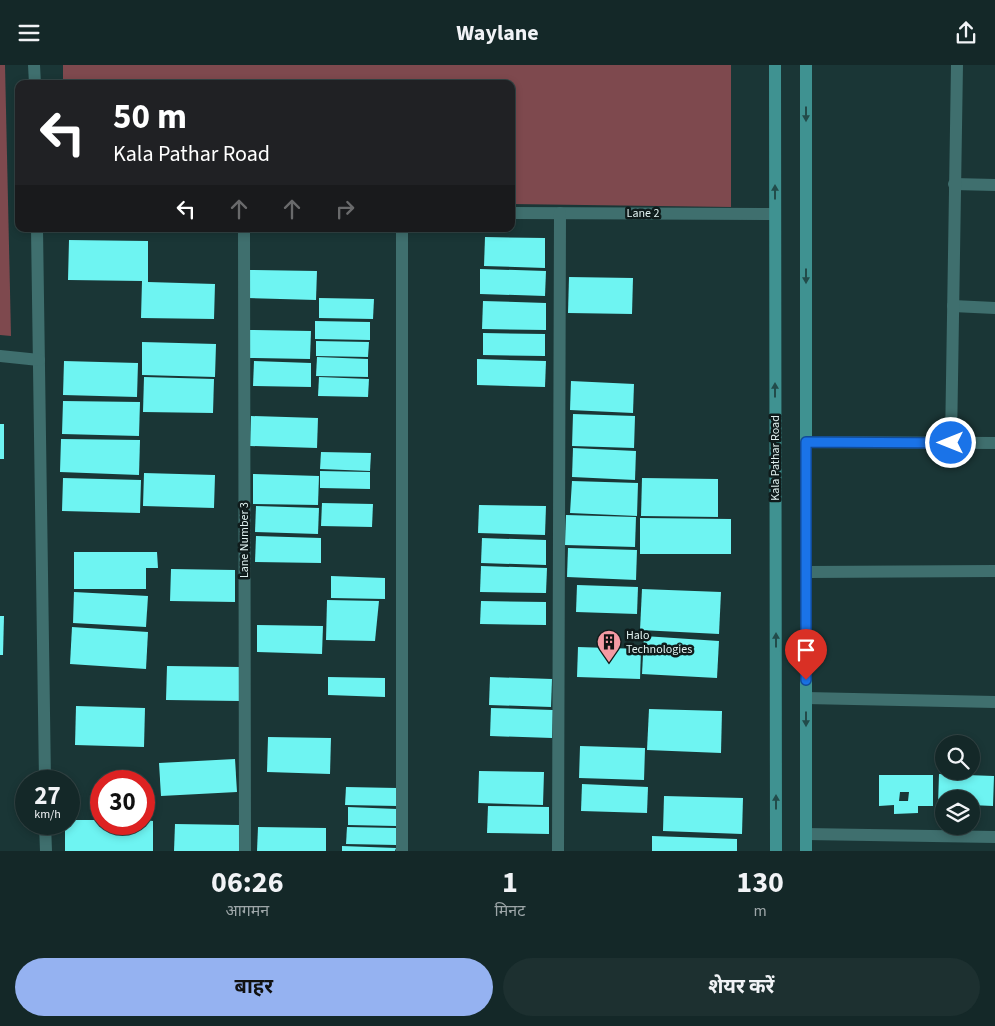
<!DOCTYPE html>
<html lang="hi">
<meta charset="utf-8">
<style>
:root{--surface:#142828;--page:#1d3030;--text:#f1f3f6;--muted:#9da6a8;--line:#334445;--accent:#95b2f1}
body{margin:0;font-family:"Source Sans 3","Noto Sans Devanagari",sans-serif;background:var(--page);color:var(--text);height:100vh;display:flex;flex-direction:column;font-size:19px;white-space:nowrap}
*{box-sizing:border-box;margin:0}
p{font-size:16px;color:var(--muted)}
.icon{flex:none;width:28px;height:28px;fill:none;stroke:currentColor;stroke-width:2;stroke-linecap:round;stroke-linejoin:round}
.map{position:relative;height:786px;overflow:hidden}
.drawer{display:flex;flex-direction:column;background:var(--surface);flex:1}
.drawer>*{flex:none}
.banner{position:absolute;left:15px;top:15px;width:500px;height:152px;border-radius:10px;box-shadow:0 2px 8px #0003,0 0 0 1px var(--line);background:#202124;color:#fff;overflow:hidden}
.tools{position:absolute;left:935px;top:670px;display:grid;gap:10px}
.tools a{display:grid;place-items:center;width:45px;height:45px;border-radius:50%;background:var(--surface);box-shadow:0 2px 8px #0003,0 0 0 1px var(--line);font-size:25px}
.speed{position:absolute;left:15px;top:705px;display:flex;gap:10px;font-size:25px;font-weight:700;text-align:center}
.speed>*{display:grid;place-content:center;width:65px;height:65px;border-radius:50%;background:var(--surface);box-shadow:0 2px 8px #0003,0 0 0 1px var(--line);line-height:1}
.speed small{font-size:12px;font-weight:400}
.speed .limit{border:8px solid #d22;background:#fff;color:#111}
.pin{position:absolute;display:grid;place-items:center;width:42px;height:42px;color:#fff;margin:-51px -21px;border-radius:50% 50% 50% 0;rotate:-45deg;box-shadow:0 0 5px #0007}
.pin .icon{rotate:45deg}
.me{position:absolute;width:55px;margin:-28px;rotate:270deg;stroke-linejoin:round;filter:drop-shadow(0 0 4px #0008)}
.turn{display:flex;align-items:center;gap:18px;height:105px;padding:0 15px;font-size:22px}
.turn .icon{width:65px;height:65px;stroke-width:2.5}
.turn b{display:block;font-size:35px;line-height:42px}
.lanes{display:flex;align-items:center;height:48px;padding:0 15px;background:#0003;justify-content:center;gap:25px;direction:ltr}
.lanes .off{opacity:.35}
.eta{display:flex;justify-content:space-evenly;align-items:center;height:85px;text-align:center}
.eta b{font-size:30px;font-weight:700;line-height:35px}
.action{display:flex;gap:10px;margin-top:auto;padding:10px 15px}
.action a{flex:1;height:58px;border-radius:30px;background:var(--accent);color:#111;font-size:20px;font-weight:700;line-height:58px;text-align:center}
.action a+a{background:var(--page);color:var(--text)}
header{display:flex;justify-content:space-between;align-items:center;height:65px;padding:0 15px;background:var(--surface);font-size:22px;font-weight:700}
.map>svg:first-child{display:block}
</style>
<header><svg class="icon" aria-label="menu" viewBox="0 0 24 24"><path d="M4 6h16M4 12h16M4 18h16"/></svg>Waylane<svg class="icon" aria-label="share" viewBox="0 0 24 24"><path d="M12 15V3M7 8l5-5 5 5M5 13v7h14v-7"/></svg></header>
<div class="map">
<svg width="995" height="786" viewBox="0 0 995 786">
<rect width="100%" height="100%" fill="#1a3636"/>
<g fill="#7e494e">
<polygon points="0,0 5,0 11,271 0,270"/>
<polygon points="63,0 731,0 731,142 511,139 511,19 63,19"/>
</g>
<g fill="#6ef4f2" fill-rule="evenodd">
<polygon points="485,172 545,173 545,203 484,201"/>
<polygon points="69,175 148,176 148,217 215,219 214,254 141,253 142,216 68,215"/>
<polygon points="480,204 546,206 545,231 480,229"/>
<polygon points="248,205 317,206 316,235 247,233"/>
<polygon points="569,212 633,213 632,249 568,248"/>
<polygon points="319,233 374,234 373,254 319,253"/>
<polygon points="483,236 546,238 546,265 482,264"/>
<polygon points="315,256 370,257 370,275 315,274"/>
<polygon points="250,265 311,266 310,294 249,293"/>
<polygon points="483,268 545,269 545,291 483,290"/>
<polygon points="316,276 369,277 368,292 316,291"/>
<polygon points="142,277 216,279 215,312 142,310"/>
<polygon points="317,292 368,294 368,312 316,311"/>
<polygon points="477,294 546,296 545,322 477,320"/>
<polygon points="64,296 138,298 137,332 63,330"/>
<polygon points="254,296 311,298 311,322 253,321"/>
<polygon points="144,312 214,314 213,348 143,347"/>
<polygon points="319,312 369,314 368,332 318,331"/>
<polygon points="571,316 634,319 633,348 570,345"/>
<polygon points="63,336 140,337 139,371 62,369"/>
<polygon points="573,349 635,351 634,383 572,381"/>
<polygon points="251,351 318,353 317,383 250,381"/>
<rect x="0" y="359" width="4" height="35"/>
<polygon points="61,374 140,375 139,410 60,407"/>
<polygon points="573,383 636,386 635,415 572,412"/>
<polygon points="321,387 371,388 370,406 320,404"/>
<polygon points="320,406 370,407 370,424 320,423"/>
<polygon points="144,408 215,410 214,443 143,441"/>
<polygon points="253,409 319,411 318,440 253,439"/>
<polygon points="63,413 141,415 140,448 62,446"/>
<polygon points="642,413 718,414 718,452 641,451"/>
<polygon points="572,416 638,418 637,451 570,448"/>
<polygon points="322,438 373,439 372,462 321,461"/>
<polygon points="479,440 546,441 545,470 478,468"/>
<polygon points="256,441 319,443 318,469 255,467"/>
<polygon points="566,450 636,452 635,482 565,480"/>
<polygon points="640,453 731,454 731,489 640,489"/>
<polygon points="256,471 321,473 321,498 255,497"/>
<polygon points="482,473 546,475 546,500 481,498"/>
<polygon points="568,483 637,485 636,515 567,512"/>
<polygon points="74,487 157,487 158,503 146,503 146,524 74,524"/>
<polygon points="481,501 547,503 546,528 480,527"/>
<polygon points="171,504 235,505 235,537 170,536"/>
<polygon points="331,511 385,513 385,534 331,533"/>
<polygon points="577,520 638,522 637,549 576,547"/>
<polygon points="642,524 721,527 719,569 640,565"/>
<polygon points="74,527 148,531 146,562 73,558"/>
<polygon points="327,535 379,536 375,576 326,575"/>
<polygon points="481,536 546,537 546,560 480,559"/>
<polygon points="0,551 4,551 3,590 0,590"/>
<polygon points="257,560 323,561 322,589 257,587"/>
<polygon points="72,562 148,567 146,604 70,599"/>
<polygon points="644,571 719,576 717,613 642,609"/>
<polygon points="578,582 641,584 640,614 577,612"/>
<polygon points="167,601 240,602 239,636 166,635"/>
<polygon points="328,612 385,613 385,632 328,630"/>
<polygon points="490,612 552,614 551,642 489,640"/>
<polygon points="76,641 145,643 144,682 75,680"/>
<polygon points="491,643 553,645 552,673 490,671"/>
<polygon points="649,644 722,646 721,688 647,685"/>
<polygon points="268,672 331,673 330,709 267,707"/>
<polygon points="580,681 645,683 644,715 579,713"/>
<polygon points="235,694 237,727 161,731 159,698"/>
<polygon points="479,706 544,707 543,740 478,738"/>
<polygon points="939,709 994,711 993,741 971,740 969,728 959,727 959,734 944,734 944,740 938,740"/>
<path d="M879,710H933V741H918V748L894,749V740L879,741ZM900,727H909L908,736H899Z"/>
<polygon points="582,719 648,722 647,748 581,746"/>
<polygon points="346,722 397,723 397,741 345,740"/>
<polygon points="664,731 743,733 742,769 663,766"/>
<polygon points="488,741 549,742 549,769 487,768"/>
<polygon points="348,742 397,744 396,761 348,760"/>
<polygon points="69,755 101,755 101,759 144,759 144,755 153,756 153,786 65,786 65,759 69,759"/>
<polygon points="175,759 239,760 239,786 174,786"/>
<polygon points="258,762 326,763 326,786 257,786"/>
<polygon points="347,762 396,763 396,780 346,779"/>
<polygon points="652,771 737,774 737,786 652,786"/>
<polygon points="342,781 396,783 395,786 342,786"/>
</g>
<g fill="none" stroke-linecap="round" stroke-linejoin="round">
<g stroke="#3f6f6e" stroke-width="12">
<polyline points="34,0 35,19"/>
<polyline points="954,119 995,120"/>
<polyline points="511,148 775,149"/>
<polyline points="37,164 45,716"/>
<polyline points="244,164 245,786"/>
<polyline points="953,241 995,243"/>
<polyline points="0,291 39,295"/>
<polyline points="806,377 995,378"/>
<polyline points="951,378 957,0"/>
<polyline points="807,507 995,506"/>
<polyline points="806,633 995,637"/>
<polyline points="45,759 46,786"/>
<polyline points="806,769 995,772"/>
<polyline points="402,786 402,164"/>
<polyline points="558,786 560,148"/>
</g>
<g stroke="#3f9291" stroke-width="12">
<polyline points="775,0 776,786"/>
<polyline points="806,0 806,786"/>
</g>
</g>
<defs><path id="oneway-solid" d="M-6-.8H1V-3.2L6.5 0L1 3.2V.8H-6Z" transform="scale(1.25)"/></defs>
<g fill="#224b4a">
<use href="#oneway-solid" transform="translate(806 49) rotate(90)"/>
<use href="#oneway-solid" transform="translate(775 127) rotate(-90)"/>
<use href="#oneway-solid" transform="translate(806 211) rotate(90)"/>
<use href="#oneway-solid" transform="translate(775 325) rotate(-90)"/>
<use href="#oneway-solid" transform="translate(776 575) rotate(-90)"/>
<use href="#oneway-solid" transform="translate(806 654) rotate(90)"/>
<use href="#oneway-solid" transform="translate(776 737) rotate(-90)"/>
</g>
<g fill="none" stroke-linecap="round" stroke-linejoin="round">
<defs>
<polyline id="route" points="806,615 806,377 951,378"/>
</defs>
<use href="#route" stroke="#114b97" stroke-width="12"/>
<use href="#route" stroke="#1a73e8" stroke-width="9"/>
</g>
<defs>
<symbol id="building-pin" viewBox="-11 -11 22 30"><path d="M0 17L-7.5 6A9.5 9.5 0 1 1 7.5 6Z" fill="#f49aa3" stroke="#0f1b1b"/><path d="M-4-6H4V6H1V3H-1V6H-4ZM-2.5-4.3h1.7v1.8h-1.7ZM.8-4.3h1.7v1.8H.8ZM-2.5-1h1.7V.8h-1.7ZM.8-1h1.7V.8H.8Z" fill="#111"/></symbol>
</defs>
<g fill-rule="evenodd">
<use href="#building-pin" x="595" y="563" width="28" height="38"/>
</g>
<g text-anchor="middle" dominant-baseline="central" stroke-width="5" stroke-linejoin="round" paint-order="stroke">
<g font-size="12" fill="#e0f1f0" stroke="#0f1b1b">
<text x="643" y="148">Lane 2</text>
<text transform="translate(775 393) rotate(-90)">Kala Pathar Road</text>
<text transform="translate(244 475) rotate(-90)">Lane Number 3</text>
</g>
<g font-size="12" fill="#e0f1f0" stroke="#0f1b1b" text-anchor="start">
<text x="626" y="570">Halo<tspan x="626" dy="14">Technologies</tspan></text>
</g>
</g>
</svg>
<div class="tools">
<a><svg class="icon" aria-label="search" viewBox="0 0 24 24"><circle cx="10" cy="10" r="6"/><path d="M15 15l6 6"/></svg></a>
<a><svg class="icon" aria-label="layers" viewBox="0 0 24 24"><path d="M12 4l9 5-9 5-9-5zM3 14l9 5 9-5"/></svg></a>
</div>
<div class="speed"><div>27<small>km/h</small></div><div class="limit">30</div></div>
<div class="pin" style="left:806px;top:615px;background:#d93025"><svg class="icon" aria-label="arrive" viewBox="0 0 24 24"><path d="M6 21V4h12l-3 4 3 4H6"/></svg></div>
<svg class="me" style="left:951px;top:378px" viewBox="-20 -20 40 40"><circle r="17" fill="#1a73e8" stroke="#fff" stroke-width="3"/><path d="M0-11L8 9 0 5-8 9z" fill="#fff"/></svg>
<div class="banner">
<div class="turn"><svg class="icon" aria-label="left" viewBox="0 0 24 24"><path d="M17 20v-9H6M10 6l-5 5 5 5"/></svg><div><b>50 m</b>Kala Pathar Road</div></div>
<div class="lanes"><svg class="icon" aria-label="left" viewBox="0 0 24 24"><path d="M17 20v-9H6M10 6l-5 5 5 5"/></svg><svg class="icon off" aria-label="ahead" viewBox="0 0 24 24"><path d="M12 20V5M6 11l6-6 6 6"/></svg><svg class="icon off" aria-label="ahead" viewBox="0 0 24 24"><path d="M12 20V5M6 11l6-6 6 6"/></svg><svg class="icon off" aria-label="right" viewBox="0 0 24 24"><path d="M7 20v-9h11M14 6l5 5-5 5"/></svg></div>
</div>
</div>
<section class="drawer">
<div class="eta">
<div><b>06:26</b><p>आगमन</p></div>
<div><b>1</b><p>मिनट</p></div>
<div><b>130</b><p>m</p></div>
</div>
<div class="action"><a>बाहर</a><a>शेयर करें</a></div>
</section>
